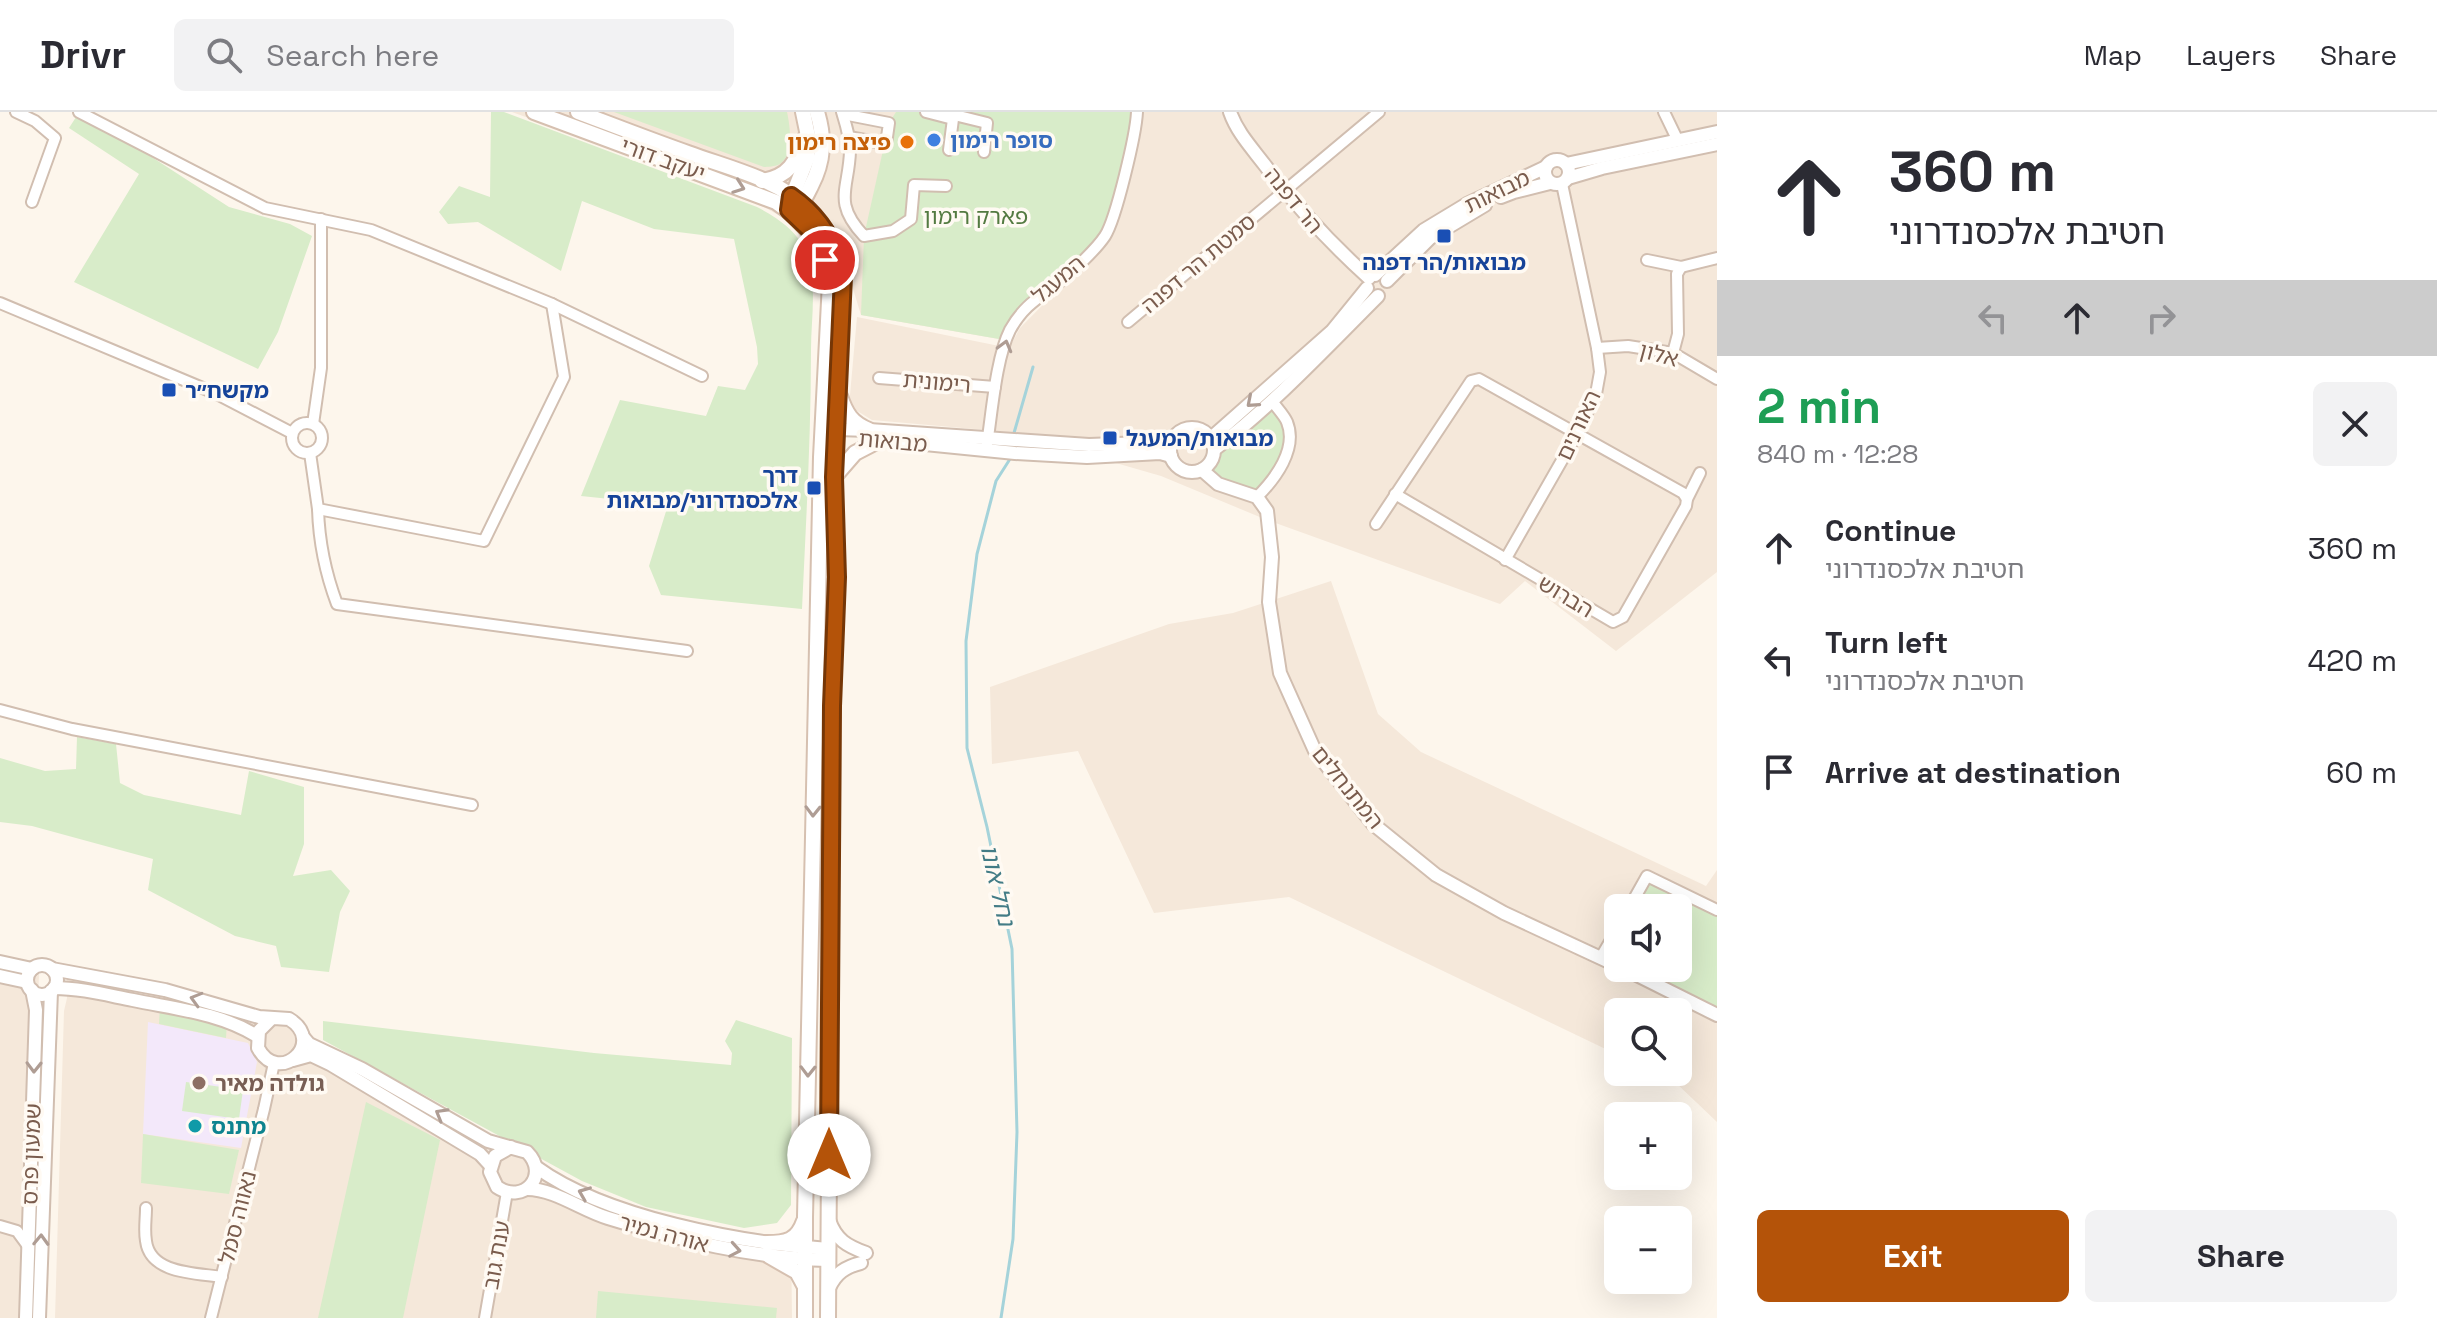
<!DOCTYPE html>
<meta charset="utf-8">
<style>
:root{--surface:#fff;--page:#f2f2f3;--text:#2b2b33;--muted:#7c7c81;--line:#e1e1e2;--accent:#b45309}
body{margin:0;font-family:"Space Grotesk","Noto Sans Hebrew",sans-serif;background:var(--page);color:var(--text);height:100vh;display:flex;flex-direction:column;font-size:30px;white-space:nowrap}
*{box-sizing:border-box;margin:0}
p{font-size:26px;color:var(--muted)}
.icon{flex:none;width:44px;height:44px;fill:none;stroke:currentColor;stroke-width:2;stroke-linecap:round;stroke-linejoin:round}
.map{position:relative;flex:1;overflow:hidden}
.panel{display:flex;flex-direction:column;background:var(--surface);width:720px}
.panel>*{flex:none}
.hud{background:#fff;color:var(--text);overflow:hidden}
.tools{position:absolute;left:1604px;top:782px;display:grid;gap:16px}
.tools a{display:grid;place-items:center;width:88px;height:88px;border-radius:12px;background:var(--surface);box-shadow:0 8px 32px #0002;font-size:40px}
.pin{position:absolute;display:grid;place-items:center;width:68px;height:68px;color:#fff;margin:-34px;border:4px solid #fff;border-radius:50%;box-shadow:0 2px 8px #0007}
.me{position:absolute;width:88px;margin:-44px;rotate:0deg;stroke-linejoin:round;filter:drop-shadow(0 0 6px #0008)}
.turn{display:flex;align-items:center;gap:28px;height:168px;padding:0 40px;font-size:36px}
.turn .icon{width:104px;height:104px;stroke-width:2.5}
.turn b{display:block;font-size:56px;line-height:68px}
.lanes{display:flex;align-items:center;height:76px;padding:0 40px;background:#0003;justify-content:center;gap:40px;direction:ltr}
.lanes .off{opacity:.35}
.round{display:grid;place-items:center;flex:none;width:84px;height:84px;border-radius:12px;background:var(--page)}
.head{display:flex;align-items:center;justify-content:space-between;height:136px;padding:0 40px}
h1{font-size:48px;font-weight:600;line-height:60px;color:#1e9e55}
.action{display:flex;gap:16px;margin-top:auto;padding:16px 40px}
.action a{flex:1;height:92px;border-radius:12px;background:var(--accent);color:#fff;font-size:32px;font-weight:600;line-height:92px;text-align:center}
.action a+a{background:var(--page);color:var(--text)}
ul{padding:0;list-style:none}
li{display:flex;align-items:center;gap:24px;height:112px;padding:0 40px}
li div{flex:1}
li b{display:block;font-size:30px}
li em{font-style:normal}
header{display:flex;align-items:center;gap:48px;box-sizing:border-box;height:112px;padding:0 40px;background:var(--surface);border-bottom:2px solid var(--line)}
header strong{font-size:38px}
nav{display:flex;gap:44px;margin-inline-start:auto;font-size:28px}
.search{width:560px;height:72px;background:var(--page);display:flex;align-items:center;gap:20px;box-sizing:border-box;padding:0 28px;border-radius:12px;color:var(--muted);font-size:30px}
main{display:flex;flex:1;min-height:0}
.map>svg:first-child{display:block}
</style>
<header>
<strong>Drivr</strong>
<div class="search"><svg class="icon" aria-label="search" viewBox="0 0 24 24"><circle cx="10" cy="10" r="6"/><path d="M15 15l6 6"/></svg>Search here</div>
<nav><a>Map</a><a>Layers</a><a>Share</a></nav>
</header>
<main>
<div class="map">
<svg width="1717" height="1206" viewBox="0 0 1717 1206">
<rect width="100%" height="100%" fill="#fdf6ec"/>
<g fill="#f5e8da" fill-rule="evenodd">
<polygon points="512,0 1717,0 1717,460 1616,539 1525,469 1500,492 1267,408 1161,364 1008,320 872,308 849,294 857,205 1009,236 1020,216 1082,153 999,227 861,203 850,167 815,172 811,144 799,122 782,105 760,93 706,71"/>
<path d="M1331,469L1378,602L1421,640L1706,774L1717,758V1010L1675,970L1654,960H1678V900H1618V943L1289,785L1154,801L1078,639L992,652L990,575L1169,512L1233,501ZM1618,796H1678V856H1618Z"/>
<polygon points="67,852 250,898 314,926 577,1071 646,1099 721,1116 791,1126 792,1206 55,1206 64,899 67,886"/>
<polygon points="0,857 39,862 26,1206 0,1206"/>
</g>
<polygon fill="#f3e8fa" points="148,910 248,931 257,950 241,1036 143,1022"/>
<g fill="#d8ecc9">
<path d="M491,0H504L757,95C778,106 801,121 808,146C817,175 811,208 811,238C811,324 806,410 802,497L661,483L649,454L668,393L581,384L620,288L706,304L718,274L745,278L758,252L757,235L734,127L654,117L582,89L561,159L478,110L448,112L439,100L459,74L490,85Z"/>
<path d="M614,0H787C790,14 795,45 778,53C776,54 767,55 764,55Z"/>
<polygon points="896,0 1134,0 1136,16 1105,123 999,227 861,203 864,124 889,11"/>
<polygon points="78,2 147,42 229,95 290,112 312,124 278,220 258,257 74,170 139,62 69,16"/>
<polygon points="1272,289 1287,311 1289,333 1257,385 1202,358 1211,351 1215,337"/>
<polygon points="77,625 116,632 120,671 144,683 241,703 249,659 304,675 304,732 293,764 331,758 350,779 340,800 329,860 281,855 276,834 235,824 148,778 153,747 32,714 0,710 0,646 45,659 76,657"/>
<polygon points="1647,764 1717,799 1717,901 1623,856 1678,856 1678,796 1629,796"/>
<polygon points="160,894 227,909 226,926 159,912"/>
<polygon points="736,908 792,926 791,1093 777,1111 744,1116 646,1095 582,1069 323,928 323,909 594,941 731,953 732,941 725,929"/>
<polygon points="186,970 243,978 239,1007 182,999"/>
<polygon points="366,990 440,1028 403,1206 318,1206"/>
<polygon points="143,1022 239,1038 229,1082 141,1071"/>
<polygon points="598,1179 777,1196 776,1206 596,1206"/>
</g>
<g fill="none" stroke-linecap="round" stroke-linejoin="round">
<g stroke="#a5d3da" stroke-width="3">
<polyline points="1014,321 1033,255"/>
<polyline points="1001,1206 1013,1127 1017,1020 1012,837 987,715 967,636 966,529 977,442 996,369 1010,347"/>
</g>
<defs>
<g id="minor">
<polyline points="16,0 35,9 55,26 32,90"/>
<polyline points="79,0 265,96 371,118 552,192 702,264"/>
<path d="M842,0C846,13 850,25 850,39C849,77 832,90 864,124L893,119L911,107L914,73L946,74"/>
<polyline points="926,0 953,7 949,38"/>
<polyline points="942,0 987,11 984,40"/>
<polyline points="1664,0 1678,29"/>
<polyline points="843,2 889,11 886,32 849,25"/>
<polyline points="1647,148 1681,155 1717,146"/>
<polyline points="0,191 217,282 292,321"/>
<polyline points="1128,210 1379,0"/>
<polyline points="1597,236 1628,234 1673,241 1717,267"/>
<polyline points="1673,241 1678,222 1677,162 1681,155"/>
<polyline points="879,266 995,275"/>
<circle cx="307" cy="326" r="15"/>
<polyline points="313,312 321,256 321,107"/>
<path d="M987,332C992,300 996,246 1010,218C1026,189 1044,184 1067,164C1078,154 1097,136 1105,124C1116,107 1136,22 1137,0"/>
<polyline points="310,341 318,397 484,429 564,265 552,192"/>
<polyline points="1395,382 1613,510 1623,505 1686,394 1687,387 1700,361"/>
<path d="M1257,385C1275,367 1298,337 1287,310C1284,303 1276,295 1272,289"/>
<path d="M318,397C319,431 325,460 337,492L687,539"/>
<polyline points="1376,412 1471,269 1479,267 1683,381 1687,387"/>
<polyline points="1505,448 1577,322 1596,282 1600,260 1597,236 1562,72"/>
<polyline points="0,598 72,617 472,693"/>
<polyline points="1629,796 1647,764 1717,798"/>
<polyline points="1601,845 1618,816"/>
<path d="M146,1096C146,1107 144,1118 146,1129C150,1162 196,1161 222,1165"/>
<polyline points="0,1114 17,1119 28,1134"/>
<polyline points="211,1206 264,997 274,951"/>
<polyline points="485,1206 507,1080"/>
</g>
<g id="tertiary">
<path d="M1230,0C1237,20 1251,35 1264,52C1297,95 1329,130 1369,166"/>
<circle cx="1557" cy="60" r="12"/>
<polyline points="1566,52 1717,20"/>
<polyline points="1568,66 1602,56 1717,32"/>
<polyline points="1501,85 1514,80 1550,71"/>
<polyline points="1375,163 1424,118 1467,92 1546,55"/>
<polyline points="1387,169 1430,126 1485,93"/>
<circle cx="1192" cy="338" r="22"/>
<polyline points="828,319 837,317 869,318 1089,333 1172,330"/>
<polyline points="1211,326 1332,219 1367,176"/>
<polyline points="875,327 1015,341 1087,345 1160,341 1171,344"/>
<path d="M1215,337C1274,292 1325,237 1378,184"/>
<polyline points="1202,358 1218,372 1257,385 1267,399 1272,445 1269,490 1280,561 1315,639 1373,712 1436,763 1504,801 1618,854"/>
<polyline points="0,850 32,857"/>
<circle cx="42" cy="868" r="15"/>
<polyline points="1623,856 1717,903"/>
<path d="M52,857L165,878L259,905L289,907C327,930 279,975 258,936L259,919L271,907"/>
<polyline points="0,864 27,870"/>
<path d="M54,876C81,876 107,883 133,888C176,897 220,901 257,924"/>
<path d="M303,925L309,932L362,957L488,1029L527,1040C550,1063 524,1093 497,1075L490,1060L495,1044L511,1035"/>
<polyline points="293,948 311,943 330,952 480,1042 491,1054"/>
<path d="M536,1055C606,1106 742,1131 828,1137"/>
<path d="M527,1077C555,1077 581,1098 608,1106C680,1128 752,1146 828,1148"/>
<path d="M829,1108C836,1128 847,1134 866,1141"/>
<path d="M829,1176C836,1161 845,1155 861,1151"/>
<polyline points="26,1206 36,898 32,878"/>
<polyline points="39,1206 51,879"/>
</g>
<g id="secondary">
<path d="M534,0L776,90C807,111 822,134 830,170L821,345L805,1105V1206"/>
<path d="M578,0C615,14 651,28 688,41C728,56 779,67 810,98C828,117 838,139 843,164L834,365L837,465L832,594L828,1206"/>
<path d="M762,69C789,65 796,50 805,26"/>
<polyline points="790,90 807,47 808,24 803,0"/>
<path d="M796,94C804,90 807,82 811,74C824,49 825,26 817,0"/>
<path d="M840,284C846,302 852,311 869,318"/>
<polyline points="835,364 855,341 882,327"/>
<path d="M767,1131C786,1131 797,1129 804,1109"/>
<polyline points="769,1144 797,1160 804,1173"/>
</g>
</defs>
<use href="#minor" stroke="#d1beb0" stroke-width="14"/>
<use href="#tertiary" stroke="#d1beb0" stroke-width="16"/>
<use href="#secondary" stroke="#d6c0b0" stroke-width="18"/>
<use href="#minor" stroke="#fff" stroke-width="10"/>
<use href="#tertiary" stroke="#fff" stroke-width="12"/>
<use href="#secondary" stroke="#fff" stroke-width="14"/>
</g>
<defs><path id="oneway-chevron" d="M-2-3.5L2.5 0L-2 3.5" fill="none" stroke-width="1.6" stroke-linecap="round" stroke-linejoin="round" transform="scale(2)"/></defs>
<g stroke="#af9d94">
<use href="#oneway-chevron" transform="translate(739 75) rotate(20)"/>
<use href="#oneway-chevron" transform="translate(1005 234) rotate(-75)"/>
<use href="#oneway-chevron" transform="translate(1252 290) rotate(139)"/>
<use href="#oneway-chevron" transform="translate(813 699) rotate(91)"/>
<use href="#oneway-chevron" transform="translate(196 887) rotate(-164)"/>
<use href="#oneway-chevron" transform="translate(34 955) rotate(91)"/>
<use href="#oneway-chevron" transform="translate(808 959) rotate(91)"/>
<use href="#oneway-chevron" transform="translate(441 1002) rotate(-150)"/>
<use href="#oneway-chevron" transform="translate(584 1081) rotate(-158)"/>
<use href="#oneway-chevron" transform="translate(41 1128) rotate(-88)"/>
<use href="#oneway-chevron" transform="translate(735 1138) rotate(10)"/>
</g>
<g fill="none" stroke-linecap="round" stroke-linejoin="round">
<defs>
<path id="route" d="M825,148L809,117L789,98L791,84C820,104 836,130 843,164L834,365L837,465L832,594L829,1043"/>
</defs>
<use href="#route" stroke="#753606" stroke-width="20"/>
<use href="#route" stroke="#b45309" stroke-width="14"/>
</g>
<circle fill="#3f7fe0" stroke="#fffaf3" stroke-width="3" cx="934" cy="28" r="8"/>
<circle fill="#e8710a" stroke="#fffaf3" stroke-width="3" cx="907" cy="30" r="8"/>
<g fill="#1a4fb4" stroke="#fffaf3" stroke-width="3">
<rect x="1436" y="116" width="16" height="16" rx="4"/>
<rect x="161" y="270" width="16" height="16" rx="4"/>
<rect x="1102" y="318" width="16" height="16" rx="4"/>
<rect x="806" y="368" width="16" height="16" rx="4"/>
</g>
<circle fill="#8d6e63" stroke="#fffaf3" stroke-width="3" cx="199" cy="971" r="8"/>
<circle fill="#0f9aa8" stroke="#fffaf3" stroke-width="3" cx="195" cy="1014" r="8"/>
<g text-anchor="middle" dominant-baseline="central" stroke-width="7" stroke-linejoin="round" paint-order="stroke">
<g font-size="22" font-weight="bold" fill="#366cbe" stroke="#fffaf3" text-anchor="start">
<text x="950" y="28">סופר רימון</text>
</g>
<g font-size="22" font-weight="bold" fill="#c56008" stroke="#fffaf3" text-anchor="end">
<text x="891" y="30">פיצה רימון</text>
</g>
<g font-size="22" fill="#7a5c4d" stroke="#fffaf3">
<text transform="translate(663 47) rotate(20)">יעקב דורי</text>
<text transform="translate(1497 79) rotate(-26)">מבואות</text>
<text transform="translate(1294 88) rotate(51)">הר דפנה</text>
<text transform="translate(1198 151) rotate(-40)">סמטת הר דפנה</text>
<text transform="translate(1058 167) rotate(-40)">המעגל</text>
<text transform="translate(1659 242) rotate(15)">אלון</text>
<text transform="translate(937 270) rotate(5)">רימונית</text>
<text transform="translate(1578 313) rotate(-65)">האורנים</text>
<text transform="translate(893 329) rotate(5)">מבואות</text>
<text transform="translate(1566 484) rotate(31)">הברוש</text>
<text transform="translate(1348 675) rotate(51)">המתנחלים</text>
<text transform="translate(31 1042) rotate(-88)">שמעון פרס</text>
<text transform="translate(237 1105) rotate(-76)">נאווה סמל</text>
<text transform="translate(664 1121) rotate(15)">אורה נמיר</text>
<text transform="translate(496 1143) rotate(-80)">ענת גוב</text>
</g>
<g font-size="22" fill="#537a41" stroke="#fffaf3">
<text x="976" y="104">פארק רימון</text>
</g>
<g font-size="22" font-weight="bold" fill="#164399" stroke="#fffaf3" text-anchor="start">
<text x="1444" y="150" text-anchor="middle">מבואות/הר דפנה</text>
<text x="185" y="278">מקשח״ר</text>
<text x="1126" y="326">מבואות/המעגל</text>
<text x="798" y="363" text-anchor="end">דרך<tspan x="798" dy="25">אלכסנדרוני/מבואות</tspan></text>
</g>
<g font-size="22" font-weight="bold" fill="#785e54" stroke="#fffaf3" text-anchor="start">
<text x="215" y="971">גולדה מאיר</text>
</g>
<g font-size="22" font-weight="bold" fill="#0d838f" stroke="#fffaf3" text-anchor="start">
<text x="211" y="1014">מתנס</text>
</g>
<g font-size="24" font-style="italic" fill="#437c86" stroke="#fffaf3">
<text transform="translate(998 773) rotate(77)">נחל אונו</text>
</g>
</g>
</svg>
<div class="tools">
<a><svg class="icon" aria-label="sound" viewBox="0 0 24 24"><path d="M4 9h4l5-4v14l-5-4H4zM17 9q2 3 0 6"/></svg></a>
<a><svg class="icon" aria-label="search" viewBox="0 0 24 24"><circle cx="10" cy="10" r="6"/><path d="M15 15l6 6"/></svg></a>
<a>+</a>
<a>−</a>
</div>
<div class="pin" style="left:825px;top:148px;background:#d93025"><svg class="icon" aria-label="arrive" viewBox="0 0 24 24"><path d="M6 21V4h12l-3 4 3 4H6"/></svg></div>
<svg class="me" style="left:829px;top:1043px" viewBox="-20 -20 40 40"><circle r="19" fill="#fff"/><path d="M0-13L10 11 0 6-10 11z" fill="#b45309"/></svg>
</div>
<section class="panel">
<div class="hud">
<div class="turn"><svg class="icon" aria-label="ahead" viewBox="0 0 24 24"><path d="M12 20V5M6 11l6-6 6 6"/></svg><div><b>360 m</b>חטיבת אלכסנדרוני</div></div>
<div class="lanes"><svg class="icon off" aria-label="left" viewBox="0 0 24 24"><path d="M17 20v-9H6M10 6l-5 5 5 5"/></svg><svg class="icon" aria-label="ahead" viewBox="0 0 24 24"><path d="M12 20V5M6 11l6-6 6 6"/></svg><svg class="icon off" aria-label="right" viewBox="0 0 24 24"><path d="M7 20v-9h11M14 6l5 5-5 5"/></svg></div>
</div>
<div class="head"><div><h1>2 min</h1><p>840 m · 12:28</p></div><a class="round"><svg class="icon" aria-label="close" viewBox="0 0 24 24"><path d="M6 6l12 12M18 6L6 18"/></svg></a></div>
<ul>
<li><svg class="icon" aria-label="ahead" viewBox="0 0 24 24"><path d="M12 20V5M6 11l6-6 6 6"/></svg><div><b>Continue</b><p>חטיבת אלכסנדרוני</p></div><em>360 m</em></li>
<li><svg class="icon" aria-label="left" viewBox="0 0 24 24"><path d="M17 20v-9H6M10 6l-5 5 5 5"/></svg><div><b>Turn left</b><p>חטיבת אלכסנדרוני</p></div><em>420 m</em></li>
<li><svg class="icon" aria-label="arrive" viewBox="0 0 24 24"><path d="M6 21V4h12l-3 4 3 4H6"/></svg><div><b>Arrive at destination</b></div><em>60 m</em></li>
</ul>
<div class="action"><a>Exit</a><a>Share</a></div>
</section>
</main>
